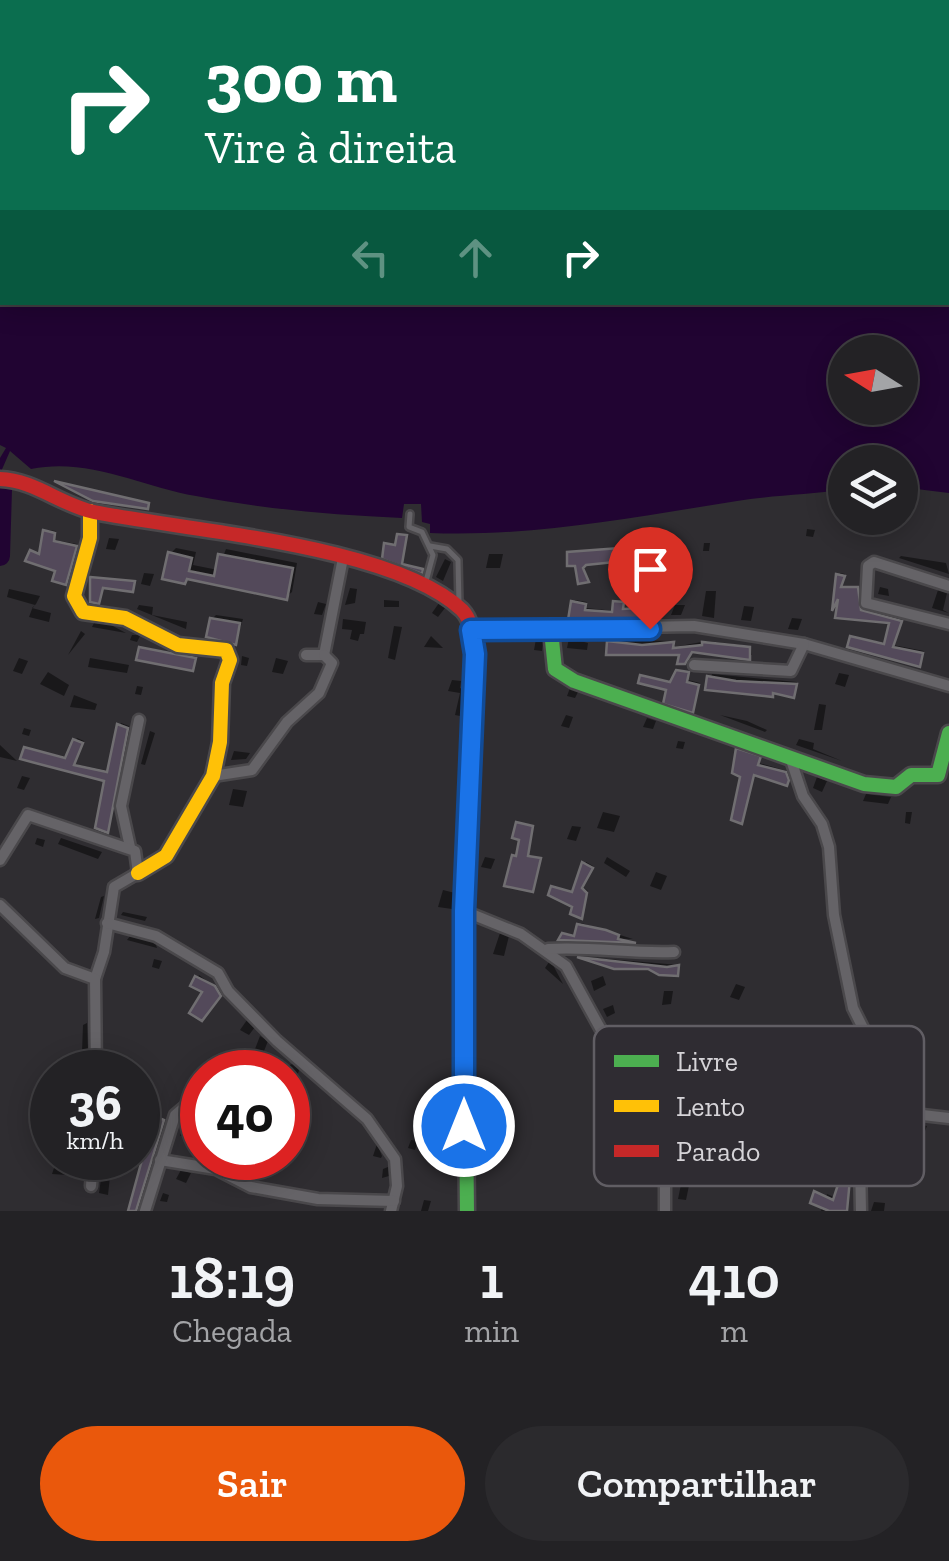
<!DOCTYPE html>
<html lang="pt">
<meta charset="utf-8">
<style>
:root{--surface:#232225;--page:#2b2a2d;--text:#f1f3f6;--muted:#a3a4a7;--line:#403f42;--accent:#ea580c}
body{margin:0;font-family:"Zilla Slab",serif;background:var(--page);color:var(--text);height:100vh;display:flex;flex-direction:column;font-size:38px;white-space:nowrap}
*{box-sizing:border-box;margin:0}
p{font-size:32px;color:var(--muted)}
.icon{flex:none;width:55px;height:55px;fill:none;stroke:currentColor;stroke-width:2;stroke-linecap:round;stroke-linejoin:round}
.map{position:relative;height:1211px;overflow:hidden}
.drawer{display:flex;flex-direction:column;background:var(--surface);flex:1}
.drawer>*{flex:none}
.banner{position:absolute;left:0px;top:0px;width:950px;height:305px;box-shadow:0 5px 25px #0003,0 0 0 2px var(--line);background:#0b6e4f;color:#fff;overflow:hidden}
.needle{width:65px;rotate:281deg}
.tools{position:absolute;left:828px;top:335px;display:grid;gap:20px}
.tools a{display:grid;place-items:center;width:90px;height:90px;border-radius:50%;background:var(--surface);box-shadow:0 5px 25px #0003,0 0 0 2px var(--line);font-size:50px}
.speed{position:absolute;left:30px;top:1050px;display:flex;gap:20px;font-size:50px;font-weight:700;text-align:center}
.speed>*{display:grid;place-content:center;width:130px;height:130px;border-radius:50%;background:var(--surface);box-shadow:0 5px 25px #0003,0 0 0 2px var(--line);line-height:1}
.speed small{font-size:25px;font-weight:400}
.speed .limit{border:15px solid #d22;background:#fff;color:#111}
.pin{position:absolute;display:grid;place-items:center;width:85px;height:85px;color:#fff;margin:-102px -42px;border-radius:50% 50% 50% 0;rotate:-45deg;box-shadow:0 0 10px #0007}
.pin .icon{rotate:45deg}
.me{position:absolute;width:110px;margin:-55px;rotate:0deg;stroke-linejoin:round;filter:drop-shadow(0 0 8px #0008)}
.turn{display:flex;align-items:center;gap:35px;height:210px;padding:0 40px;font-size:45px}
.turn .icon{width:130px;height:130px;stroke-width:2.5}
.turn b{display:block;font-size:70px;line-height:85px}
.lanes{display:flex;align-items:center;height:95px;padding:0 40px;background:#0003;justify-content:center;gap:50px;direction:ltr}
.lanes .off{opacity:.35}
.eta{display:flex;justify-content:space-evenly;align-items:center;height:170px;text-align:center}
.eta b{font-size:60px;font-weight:600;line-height:70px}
.primary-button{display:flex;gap:20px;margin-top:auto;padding:20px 40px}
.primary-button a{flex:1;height:115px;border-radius:60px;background:var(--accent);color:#fff;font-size:40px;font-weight:600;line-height:115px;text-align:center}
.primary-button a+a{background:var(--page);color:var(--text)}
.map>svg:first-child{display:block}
</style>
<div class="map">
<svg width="949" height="1211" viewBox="0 0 949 1211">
<rect width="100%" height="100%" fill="#2f2d31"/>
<path fill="#210432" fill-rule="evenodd" d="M0,0H949V493L900,487V462H845V489C809,495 773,495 737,501C635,517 534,537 430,533V524L422,522L421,504H404L402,518C332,515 265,509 196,496C140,486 88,457 31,469L10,451L0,474V458L6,448L0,445ZM2,2H948V302H2ZM845,352H900V408H845Z"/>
<g fill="#0007">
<polygon points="807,529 815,530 813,537 806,536"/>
<polygon points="47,530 56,531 54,540 77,544 67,580 32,552 41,553"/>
<polygon points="109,538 119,539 115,550 106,549"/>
<polygon points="704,543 710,543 709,551 703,551"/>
<polygon points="661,544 670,544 668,556 658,556"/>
<polygon points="635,546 634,557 584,564 587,580 570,553"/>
<polygon points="176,548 196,552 193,565 218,570 226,549 297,563 292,592 286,597 189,577 185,582 171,553"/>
<polygon points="489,554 503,554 500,568 486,568"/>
<polygon points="901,556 946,563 949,574 899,558"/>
<polygon points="445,559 451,562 443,581 436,577"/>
<polygon points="144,573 154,574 150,586 141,584"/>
<polygon points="840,573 845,574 842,586 859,586 862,609 902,619 893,645 924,651 920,664 852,637 887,643 892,620 838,616"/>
<polygon points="629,577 637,578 636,583 628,583"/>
<polygon points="880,587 888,589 889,596 878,594"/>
<polygon points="350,588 357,589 355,603 345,605"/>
<polygon points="9,589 40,596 36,604 32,608 51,613 49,622 29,617 32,609 35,605 7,597"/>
<polygon points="938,590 947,593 943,610 949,613 932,608"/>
<polygon points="706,591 716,591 714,618 702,616"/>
<polygon points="384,600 399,601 399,607 384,607"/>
<polygon points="575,600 587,602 586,608 615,611 616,602 625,600 624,608 643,607 643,614 571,617"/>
<polygon points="318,602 326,604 322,615 314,614"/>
<polygon points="439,603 445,608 438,617 432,613"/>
<polygon points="139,605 153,607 152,615 187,622 186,629 137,609"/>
<polygon points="675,605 685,605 681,615 671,615"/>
<polygon points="744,606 754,607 751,621 741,620"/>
<polygon points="216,615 243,619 236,642 212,619"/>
<polygon points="792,618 802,619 798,630 788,629"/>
<polygon points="343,619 366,622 364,634 360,634 358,641 350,639 352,630 342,629"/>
<polygon points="94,623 111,625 126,633 92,627"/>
<polygon points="394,626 402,627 395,660 388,658"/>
<polygon points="81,631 85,634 68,655"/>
<polygon points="132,635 140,635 140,636 137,642 130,640"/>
<polygon points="431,636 443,648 424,647"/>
<polygon points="569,638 588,643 587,650 567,648"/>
<polygon points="536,639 543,640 542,651 534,650"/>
<polygon points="612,640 675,641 674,647 707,641 751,646 752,655 682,653"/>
<polygon points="143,647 196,656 194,667 141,648"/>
<polygon points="242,656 249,658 247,666 241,665"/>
<polygon points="19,658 28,661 22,674 13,671"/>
<polygon points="90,658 129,665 127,673 88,667"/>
<polygon points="276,658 288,661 283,674 272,672"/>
<polygon points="681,670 689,671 688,680 700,683 693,710 669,688 642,676 673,681"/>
<polygon points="48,672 69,685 64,696 40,684"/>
<polygon points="839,673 849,675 845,687 835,684"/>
<polygon points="712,674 797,682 793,695 708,688"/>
<polygon points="452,680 461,681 460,688 464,690 460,716 455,715 460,693 448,691"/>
<polygon points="137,686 143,687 141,695 135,694"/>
<polygon points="570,688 578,692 575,698 567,696"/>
<polygon points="74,695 97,704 95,710 70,707"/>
<polygon points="819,704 826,705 822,730 814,730"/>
<polygon points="566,715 573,717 569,728 561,726"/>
<polygon points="720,715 747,721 767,730 765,732"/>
<polygon points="647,718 656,721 653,729 643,727"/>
<polygon points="121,723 129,726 109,828 107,779 26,749 68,757 77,738 84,741 74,764 110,771"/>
<polygon points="24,728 31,730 29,736 22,734"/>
<polygon points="150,731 155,733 145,765 141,764"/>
<polygon points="799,739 814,743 813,749 842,761 796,745"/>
<polygon points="678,741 685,742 683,749 676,748"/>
<polygon points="0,745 17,761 0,757"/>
<polygon points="740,747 761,754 759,763 787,771 788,781 734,772"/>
<polygon points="234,751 250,753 246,759 231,760"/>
<polygon points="22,776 30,778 24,790 17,788"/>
<polygon points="817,777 827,781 822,792 813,788"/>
<polygon points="233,789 247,791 243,807 229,805"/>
<polygon points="866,794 891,797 888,804 863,801"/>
<polygon points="603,812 620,816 614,832 597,828"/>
<polygon points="906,812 912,812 910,824 905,823"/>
<polygon points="572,826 581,827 576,841 567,839"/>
<polygon points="37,838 45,840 43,847 35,844"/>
<polygon points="61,838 102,852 98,859 58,844"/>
<polygon points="485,857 495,859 491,869 481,867"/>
<polygon points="607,857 630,871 626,877 604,863"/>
<polygon points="586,862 593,866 582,886 588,891 582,914 553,887 574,892"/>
<polygon points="656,872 667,876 661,890 650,886"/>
<polygon points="443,890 455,893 452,909 438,907"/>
<polygon points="104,896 99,918 95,919 101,897"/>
<polygon points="123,912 147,917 145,921 121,915"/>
<polygon points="581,923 633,939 562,937 566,933 577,935"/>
<polygon points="500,933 509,936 504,956 493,954"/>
<polygon points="130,936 155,942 157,948 127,940"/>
<polygon points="585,957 679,965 677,973"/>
<polygon points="154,959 162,961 159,969 152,967"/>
<polygon points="549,962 553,965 563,984 545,968"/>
<polygon points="199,975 221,992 201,1017 206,991 194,985"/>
<polygon points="603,976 606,985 594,991 591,981"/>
<polygon points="736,984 745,987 739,1000 730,997"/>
<polygon points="664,991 673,991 671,1004 662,1005"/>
<polygon points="613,1005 615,1013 607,1017 603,1009"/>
<polygon points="247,1020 255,1027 249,1035 240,1030"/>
<polygon points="87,1023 88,1051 82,1052 83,1025"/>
<polygon points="260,1036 268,1041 264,1051 255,1049"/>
<polygon points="266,1058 273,1062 268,1069 262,1066"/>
<circle cx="293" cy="1070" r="6"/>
<polygon points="186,1122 187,1134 180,1136 184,1125"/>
<polygon points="305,1123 311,1127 304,1139 297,1136"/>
<polygon points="917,1124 927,1126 923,1136 913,1134"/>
<polygon points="411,1140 418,1141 415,1150 408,1148"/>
<polygon points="377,1144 382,1156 381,1158 373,1156"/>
<polygon points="80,1158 85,1158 82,1176 52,1174 55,1165 80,1168"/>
<polygon points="104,1158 112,1158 108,1195 99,1193"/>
<polygon points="848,1165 853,1166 847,1210 821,1211 827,1194 836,1198"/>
<polygon points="388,1167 389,1176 382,1178 383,1169"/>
<polygon points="181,1170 191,1173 186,1183 176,1179"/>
<polygon points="684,1170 692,1171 686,1200 678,1199"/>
<polygon points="163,1193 169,1195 167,1202 160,1201"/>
<polygon points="424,1200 431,1201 428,1211 421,1211"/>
<polygon points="874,1202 885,1203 884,1211 871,1211"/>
</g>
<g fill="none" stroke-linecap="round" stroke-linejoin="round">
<polyline stroke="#210432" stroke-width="20" points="0,556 2,489"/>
</g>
<g fill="#53495a" stroke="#706e71" stroke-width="2.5">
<polygon points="54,481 149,503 148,509 93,501"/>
<polygon points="43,530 55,533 54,541 77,546 66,585 52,581 55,571 25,561 30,550 39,554"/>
<polygon points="397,534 407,535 402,564 423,569 422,574 382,559 384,543 395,545"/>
<polygon points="633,547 635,560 586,565 583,568 589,582 578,584 575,566 567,566 567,552"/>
<polygon points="168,552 192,558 189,571 214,576 218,554 293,568 287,600 187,579 185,584 162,579"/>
<polygon points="836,574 845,576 841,587 858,587 861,610 902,621 893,647 923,653 920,667 847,647 850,636 884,644 889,623 835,618 838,599 832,611"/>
<polygon points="90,577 135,581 133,592 103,588 99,604 90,602"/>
<polygon points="571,601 586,604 585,610 612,612 613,601 624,602 623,609 642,608 642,618 568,620"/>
<polygon points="210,618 240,623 236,645 206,637"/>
<polygon points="607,641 642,645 674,642 673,648 702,645 702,642 750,647 750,660 692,652 685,664 677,664 679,655 606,655"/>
<polygon points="139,647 196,658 193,671 136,660"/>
<polygon points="676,670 689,672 687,682 699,685 693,713 663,704 666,690 638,683 640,675 670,682"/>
<polygon points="707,676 736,681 797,684 794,698 773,693 773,697 705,690"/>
<polygon points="117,724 128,728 108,833 95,828 104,781 20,759 24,747 65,758 73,739 83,743 74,765 107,772"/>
<polygon points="736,748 761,756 758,765 786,772 789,780 787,786 754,775 742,824 731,820 740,777 732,773"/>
<polygon points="516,822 533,826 528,856 541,858 533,892 504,886 512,855 516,856 519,840 512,838"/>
<polygon points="582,862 593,868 582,888 587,893 582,919 570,914 572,907 548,895 551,886 572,892"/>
<polygon points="577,924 606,930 619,935 618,939 636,943 558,940 562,933 574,936"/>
<polygon points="577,957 667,967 679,965 678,976 659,975 648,969 614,969"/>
<polygon points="195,976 215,986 221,996 202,1021 189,1013 202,992 190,986"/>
<polygon points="154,1116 164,1120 136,1211 128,1211"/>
<polygon points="844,1166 851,1168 847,1211 829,1211 810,1203 814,1191 833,1200"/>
</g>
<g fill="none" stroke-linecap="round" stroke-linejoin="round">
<defs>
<g id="lane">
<polyline points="410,514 409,527 422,532 433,555 425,585"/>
<polyline points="430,546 447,549 458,560 459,604"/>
</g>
<g id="street">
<polyline points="949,586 874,562 868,566 866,603 949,624"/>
<polyline points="471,630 694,626 804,644 949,686"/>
<polyline points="306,655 324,655 343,558"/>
<polyline points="694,665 791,671 804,644"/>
<polyline points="791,760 803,796 822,824 829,847 834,915 853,1008 879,1060 919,1115"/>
<polyline points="213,776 252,770 287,722 319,693 332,663 324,655"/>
<polyline points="130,847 121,806 139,720"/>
<polyline points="0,860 28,815 135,851 138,873 114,887 104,952 95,979"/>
<polyline points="0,905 65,968 95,979 96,1072"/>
<polyline points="464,911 521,934 566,966 600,1028 640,1075 665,1136 665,1211"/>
<polyline points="107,923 156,936 218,973 228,991 277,1041 367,1119 395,1159 397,1186 391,1211"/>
<path d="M548,949C591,946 631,954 674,952"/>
<polyline points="622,1057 736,1083 791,1121 914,1114 949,1118"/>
<polyline points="834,1120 860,1161 861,1211"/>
<polyline points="160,1160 216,1169 251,1187 318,1199 394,1201"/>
<polyline points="91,1186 93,1158"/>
<polyline points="145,1211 175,1115 194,1099"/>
</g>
<g id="fast">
<polyline points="551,631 555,669 574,681 864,784 896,787 911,775 938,775 949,733"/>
<polyline points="467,1211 464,911 475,661"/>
</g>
<polyline id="slow" points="90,511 90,538 74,596 83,612 125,618 178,645 226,650 230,660 222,683 220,742 213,776 166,856 138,873"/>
<path id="jam" d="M0,479C34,480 61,505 94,512C188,531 393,545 462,610C474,622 475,646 475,661"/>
</defs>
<use href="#lane" stroke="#4a484b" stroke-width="10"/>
<use href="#street" stroke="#4a484b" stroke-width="15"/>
<use href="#fast" stroke="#4a484b" stroke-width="19"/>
<use href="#slow" stroke="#4a484b" stroke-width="19"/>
<use href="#jam" stroke="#4a484b" stroke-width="19"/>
<use href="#lane" stroke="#656367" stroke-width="5"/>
<use href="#street" stroke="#656367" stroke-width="10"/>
<use href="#fast" stroke="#4caf50" stroke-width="14"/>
<use href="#slow" stroke="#ffc107" stroke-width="14"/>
<use href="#jam" stroke="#c62828" stroke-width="14"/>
</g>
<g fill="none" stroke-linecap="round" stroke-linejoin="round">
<defs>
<polyline id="route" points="464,1126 464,911 475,654 471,630 650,629"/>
</defs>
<use href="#route" stroke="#114b97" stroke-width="25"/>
<use href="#route" stroke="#1a73e8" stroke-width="18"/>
</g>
<rect x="594" y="1026" width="330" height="160" rx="15" fill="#2f2c32" stroke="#615e64" stroke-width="2.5"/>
<rect x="614" y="1055" width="45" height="12" fill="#4caf50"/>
<rect x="614" y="1100" width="45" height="12" fill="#ffc107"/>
<rect x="614" y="1145" width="45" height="12" fill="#c62828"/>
<g font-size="28" fill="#d6d4d8">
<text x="676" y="1071">Livre</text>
<text x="676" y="1116">Lento</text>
<text x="676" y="1161">Parado</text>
</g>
</svg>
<div class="tools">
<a><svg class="needle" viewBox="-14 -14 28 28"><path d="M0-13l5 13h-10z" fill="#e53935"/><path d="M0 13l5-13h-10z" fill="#a3a4a7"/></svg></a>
<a><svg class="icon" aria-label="layers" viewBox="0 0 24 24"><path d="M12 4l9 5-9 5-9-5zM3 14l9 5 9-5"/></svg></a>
</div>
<div class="speed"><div>36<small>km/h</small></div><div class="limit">40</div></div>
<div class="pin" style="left:650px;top:629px;background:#d93025"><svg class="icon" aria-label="arrive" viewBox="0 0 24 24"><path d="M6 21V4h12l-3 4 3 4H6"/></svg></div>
<svg class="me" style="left:464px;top:1126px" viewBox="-20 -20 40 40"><circle r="17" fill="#1a73e8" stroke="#fff" stroke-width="3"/><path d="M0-11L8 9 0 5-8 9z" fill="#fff"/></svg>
<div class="banner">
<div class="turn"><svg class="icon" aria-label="right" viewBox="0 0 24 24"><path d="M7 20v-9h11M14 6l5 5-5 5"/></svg><div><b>300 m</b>Vire à direita</div></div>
<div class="lanes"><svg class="icon off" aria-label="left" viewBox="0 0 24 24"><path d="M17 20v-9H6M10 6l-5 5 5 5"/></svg><svg class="icon off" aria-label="ahead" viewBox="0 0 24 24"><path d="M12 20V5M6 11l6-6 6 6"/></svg><svg class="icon" aria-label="right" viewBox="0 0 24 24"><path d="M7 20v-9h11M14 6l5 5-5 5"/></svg></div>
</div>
</div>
<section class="drawer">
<div class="eta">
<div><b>18:19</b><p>Chegada</p></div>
<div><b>1</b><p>min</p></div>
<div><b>410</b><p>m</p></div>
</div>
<div class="primary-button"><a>Sair</a><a>Compartilhar</a></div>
</section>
